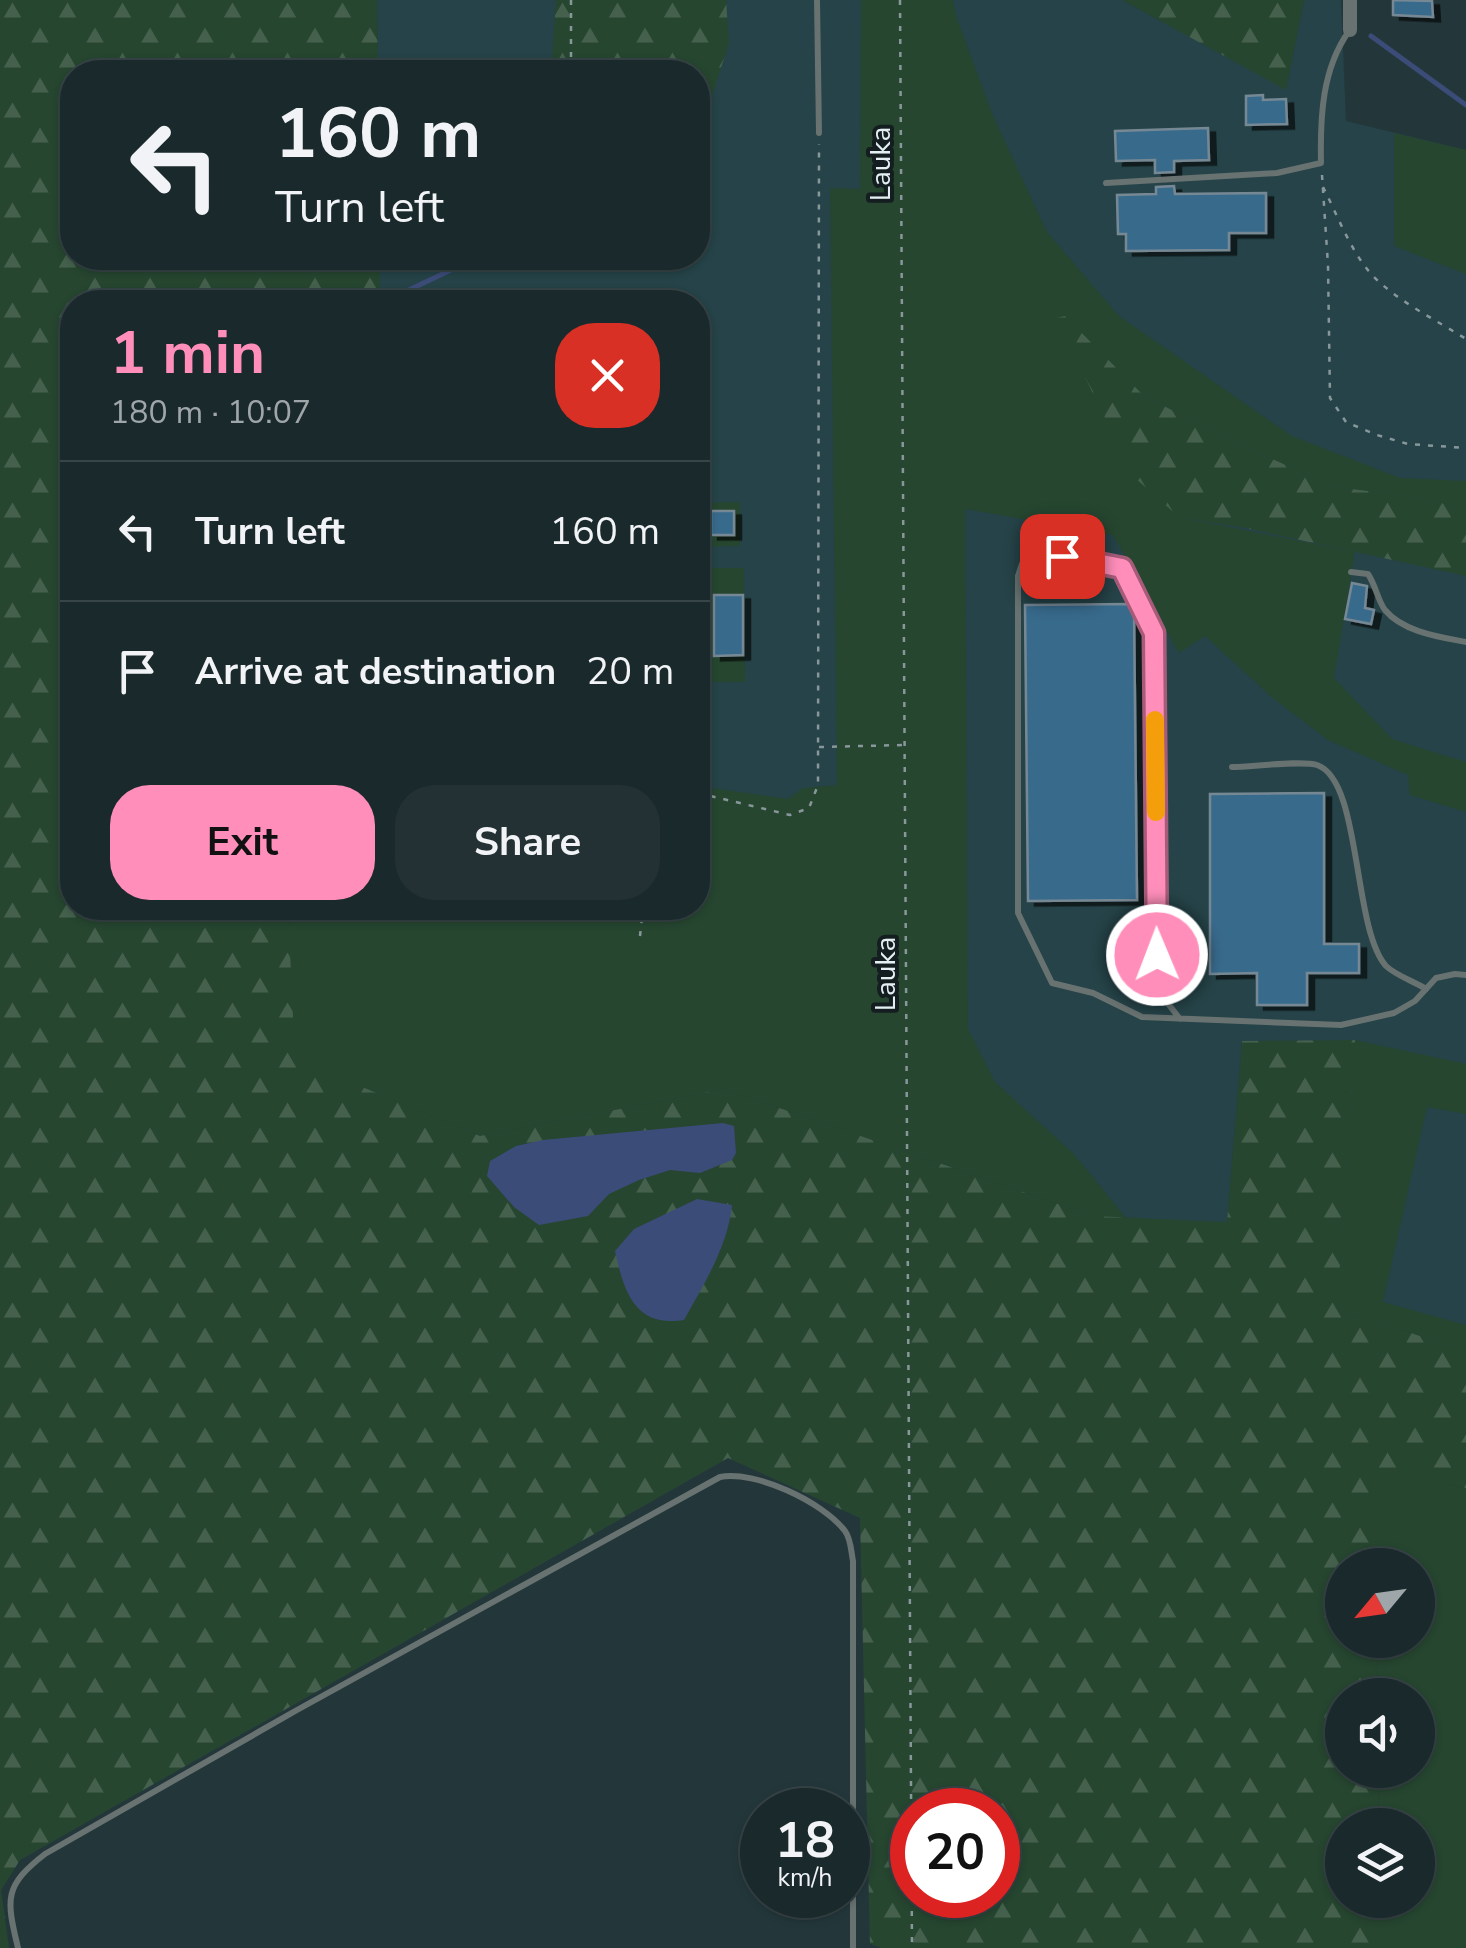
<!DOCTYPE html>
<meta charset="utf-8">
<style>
:root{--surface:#1a292c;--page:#233134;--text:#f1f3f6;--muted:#9fa6a9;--line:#384548;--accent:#ff8eba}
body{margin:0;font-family:"Nunito Sans",sans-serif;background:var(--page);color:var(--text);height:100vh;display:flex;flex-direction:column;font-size:38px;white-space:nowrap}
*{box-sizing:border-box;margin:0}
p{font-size:32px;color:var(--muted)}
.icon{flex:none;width:55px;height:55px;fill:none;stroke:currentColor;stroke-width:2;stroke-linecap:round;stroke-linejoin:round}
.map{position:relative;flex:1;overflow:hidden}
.side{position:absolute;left:60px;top:290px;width:650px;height:630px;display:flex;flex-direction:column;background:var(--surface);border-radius:40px;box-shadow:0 2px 8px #0004,0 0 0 2px var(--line)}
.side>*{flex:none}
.banner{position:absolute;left:60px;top:60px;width:650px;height:210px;border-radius:40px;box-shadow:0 2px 8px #0004,0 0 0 2px var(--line);background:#1a292c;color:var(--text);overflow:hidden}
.needle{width:65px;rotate:241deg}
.fabs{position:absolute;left:1325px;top:1548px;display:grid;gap:20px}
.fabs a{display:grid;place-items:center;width:110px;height:110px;border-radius:50%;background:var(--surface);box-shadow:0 2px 8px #0004,0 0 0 2px var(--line);font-size:50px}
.speed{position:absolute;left:740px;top:1788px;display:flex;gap:20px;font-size:50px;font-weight:700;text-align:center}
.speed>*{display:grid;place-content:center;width:130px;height:130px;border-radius:50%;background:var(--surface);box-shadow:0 2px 8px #0004,0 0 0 2px var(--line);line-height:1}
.speed small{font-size:25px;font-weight:400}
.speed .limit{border:15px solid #d22;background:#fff;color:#111}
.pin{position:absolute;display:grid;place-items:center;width:85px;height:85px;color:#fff;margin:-42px;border-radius:20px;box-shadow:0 5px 15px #0006}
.me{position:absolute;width:110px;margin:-55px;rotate:359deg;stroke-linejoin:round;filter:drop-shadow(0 0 8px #0008)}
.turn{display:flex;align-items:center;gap:35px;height:210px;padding:0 50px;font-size:45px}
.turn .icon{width:130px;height:130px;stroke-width:2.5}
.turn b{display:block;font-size:70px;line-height:85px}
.round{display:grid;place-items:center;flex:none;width:105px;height:105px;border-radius:40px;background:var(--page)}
.head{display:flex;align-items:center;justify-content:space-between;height:170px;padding:0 50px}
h1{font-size:60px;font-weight:700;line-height:75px;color:var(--accent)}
.cta{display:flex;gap:20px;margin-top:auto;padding:20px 50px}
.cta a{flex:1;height:115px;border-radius:40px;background:var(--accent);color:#111;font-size:40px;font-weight:700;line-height:115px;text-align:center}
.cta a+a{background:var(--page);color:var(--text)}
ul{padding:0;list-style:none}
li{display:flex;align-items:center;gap:30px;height:140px;padding:0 50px;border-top:2px solid var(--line)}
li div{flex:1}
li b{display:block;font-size:38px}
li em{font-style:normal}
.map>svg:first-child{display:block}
</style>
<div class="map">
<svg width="1466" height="1948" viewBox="0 0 1466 1948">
<defs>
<pattern id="forest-firs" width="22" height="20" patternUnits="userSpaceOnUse" patternTransform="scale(2.5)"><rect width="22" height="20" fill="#264630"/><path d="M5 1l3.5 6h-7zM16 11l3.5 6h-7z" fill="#45614e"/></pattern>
<filter id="shadow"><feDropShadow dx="7" dy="4.5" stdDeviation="0" flood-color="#0009"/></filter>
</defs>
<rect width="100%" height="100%" fill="#23373b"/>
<polygon fill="#254348" points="377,0 1122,0 1286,89 1304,0 1341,0 1346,121 1466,150 1466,1351 1337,1309 1242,1042 1227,1223 1093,1216 724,1089 480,1136 288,908 698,908 698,302 380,302 380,258 698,258 698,72 378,72"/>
<g fill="#264630">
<polygon points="861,0 953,0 956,16 993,116 1047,232 1119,316 1292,436 1400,478 1466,481 1466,508 1400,495 1335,487 1227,439 1143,395 1065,316 1179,517 1355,552 1334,678 1392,739 1466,762 1466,812 1410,795 1408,775 1328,740 1274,699 1205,636 1179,653 1113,535 965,509 968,1029 995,1082 1074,1154 1126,1218 1093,1216 724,1089 480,1136 294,1059 288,908 698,908 698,786 788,799 803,788 837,785 830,188 860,189"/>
<polygon points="1394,133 1466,150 1466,274 1394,246"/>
<polygon points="740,502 740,546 698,547 698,503"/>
<polygon points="698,568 744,568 745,682 698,682"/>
<polygon points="1355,1040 1466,1064 1466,1114 1427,1107 1383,1302 1466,1325 1466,1351 1337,1309"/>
<polygon points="1375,1468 1466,1488 1466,1948 1380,1948 1380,1900 1418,1900 1418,1825 1379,1825 1378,1770 1418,1770 1418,1695 1378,1695 1377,1640 1418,1640 1418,1565 1376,1565"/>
</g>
<g fill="url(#forest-firs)" fill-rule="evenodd">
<path d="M0,0H377L378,72H72V258H380V302H72V908H288L295,1059L480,1136L724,1089L1093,1216L1227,1222L1242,1041L1355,1040L1337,1309L1466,1351V1488L1376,1469V1565H1342V1640H1377L1378,1695H1342V1770H1378L1379,1825H1342V1900H1380V1948H882L870,1944L860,1518L728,1458L20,1860L1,1890L9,1948H0ZM912,1810H998V1895H912Z"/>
<polygon points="556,0 726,0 729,43 710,102 698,100 698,72 551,72"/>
<polygon points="1122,0 1304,0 1286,90"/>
<polygon points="1065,316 1143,395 1227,439 1335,487 1400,495 1466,508 1466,576 1245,528 1179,517 1134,477 1056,318"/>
</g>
<g fill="#3c4c78">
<polygon points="723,1123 734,1126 736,1153 732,1160 700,1173 670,1170 639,1180 609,1194 588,1216 539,1225 514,1207 487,1176 490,1161 516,1146 543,1140"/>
<path d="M697,1199L732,1205C728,1246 704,1284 684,1320C635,1328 624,1292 615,1251L634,1229Z"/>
</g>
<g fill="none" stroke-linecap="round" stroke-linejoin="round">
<g stroke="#3c4c78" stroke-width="5">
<polyline points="1371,36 1466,105"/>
<polyline points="388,300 476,258"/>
</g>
</g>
<g fill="#376b8c" stroke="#778895" stroke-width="2.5" filter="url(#shadow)">
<polygon points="1393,0 1432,1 1433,17 1393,15"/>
<polygon points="1263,95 1263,100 1286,99 1287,124 1246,125 1246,96"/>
<polygon points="1208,128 1209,160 1174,161 1174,172 1155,173 1155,160 1116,161 1115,131"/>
<polygon points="1174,186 1175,194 1266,193 1266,233 1229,233 1229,250 1126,251 1126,234 1118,234 1117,195 1156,194 1156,187"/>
<rect x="711" y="511" width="23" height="24"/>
<polygon points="1352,583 1367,586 1365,608 1374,610 1371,624 1345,619"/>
<polygon points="714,595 743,595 743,655 714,656"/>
<polygon points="1131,604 1134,609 1137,900 1028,901 1025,605"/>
<polygon points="1324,793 1324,944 1359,944 1359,973 1307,973 1307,1005 1257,1005 1257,973 1210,974 1210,794"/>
</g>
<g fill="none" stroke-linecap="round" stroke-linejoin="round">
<g stroke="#88979b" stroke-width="2.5" stroke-dasharray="5 8" stroke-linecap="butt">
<polyline points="571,0 571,72"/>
<polyline points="900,0 912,1948"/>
<polyline points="1322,175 1328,265 1330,398 1346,422 1377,435 1408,444 1466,448"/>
<path d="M1323,187C1338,216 1351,253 1374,277C1399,302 1436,320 1466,339"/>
<polyline points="819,747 905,745"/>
<polyline points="698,793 790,815 809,808 818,785 819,144"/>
<polyline points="640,936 643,908"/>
</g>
<g stroke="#687270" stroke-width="6">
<polyline points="817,0 819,133"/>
<path d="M1106,183L1277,173L1321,163C1320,117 1322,69 1349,31"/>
<path d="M1351,572L1368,574C1376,586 1378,601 1385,610C1403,632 1440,637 1466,642"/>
<path d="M1232,767C1251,767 1302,760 1317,765C1362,780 1352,928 1386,966C1395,975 1415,982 1426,989"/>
<polyline points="1180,1019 1166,1001 1157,955 1154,633 1121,568 1062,556 1022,564 1018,576 1018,913 1052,983 1093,993 1142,1017 1341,1025 1394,1013 1415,1001 1436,978 1455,974 1466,975"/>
<path d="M18,1948C6,1898 4,1886 45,1854L297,1710L720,1477C755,1470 823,1502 845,1531C851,1539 851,1551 853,1561V1948"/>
</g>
<polyline stroke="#687270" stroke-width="14" points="1350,30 1350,0"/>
</g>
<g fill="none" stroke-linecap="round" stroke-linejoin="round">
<defs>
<polyline id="route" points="1062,556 1122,568 1154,633 1157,955"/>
</defs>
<use href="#route" stroke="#a65c79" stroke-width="25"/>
<use href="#route" stroke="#ff8eba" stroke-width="18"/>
<polyline stroke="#f59e0b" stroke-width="18" points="1155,720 1156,812"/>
</g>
<g text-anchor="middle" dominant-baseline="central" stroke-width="8" stroke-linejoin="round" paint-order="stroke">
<g font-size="28" fill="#e3eff2" stroke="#141d1f">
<text transform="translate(881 164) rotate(-90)">Lauka</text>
<text transform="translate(886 974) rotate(-90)">Lauka</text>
</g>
</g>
</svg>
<div class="fabs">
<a><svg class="needle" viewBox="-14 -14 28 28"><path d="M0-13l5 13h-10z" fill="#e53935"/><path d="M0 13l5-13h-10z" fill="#9fa6a9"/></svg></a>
<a><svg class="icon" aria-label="sound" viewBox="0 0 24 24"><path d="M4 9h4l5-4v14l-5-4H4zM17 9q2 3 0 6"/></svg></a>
<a><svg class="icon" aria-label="layers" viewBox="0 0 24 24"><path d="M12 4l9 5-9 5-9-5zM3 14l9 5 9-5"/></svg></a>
</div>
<div class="speed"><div>18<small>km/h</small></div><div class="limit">20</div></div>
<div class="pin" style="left:1062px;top:556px;background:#d93025"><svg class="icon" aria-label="arrive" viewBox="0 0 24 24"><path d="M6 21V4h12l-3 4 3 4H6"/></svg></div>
<svg class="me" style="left:1157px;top:955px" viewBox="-20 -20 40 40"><circle r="17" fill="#ff8eba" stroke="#fff" stroke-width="3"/><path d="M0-11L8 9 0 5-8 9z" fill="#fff"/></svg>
<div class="banner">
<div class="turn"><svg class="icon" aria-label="left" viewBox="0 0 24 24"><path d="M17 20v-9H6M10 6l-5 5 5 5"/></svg><div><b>160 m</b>Turn left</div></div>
</div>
<section class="side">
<div class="head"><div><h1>1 min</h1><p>180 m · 10:07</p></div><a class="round" style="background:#d93025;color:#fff"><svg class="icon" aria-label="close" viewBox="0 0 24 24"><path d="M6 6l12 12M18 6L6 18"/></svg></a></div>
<ul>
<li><svg class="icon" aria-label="left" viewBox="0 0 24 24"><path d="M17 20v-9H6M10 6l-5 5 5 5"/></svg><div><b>Turn left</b></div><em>160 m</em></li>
<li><svg class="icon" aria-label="arrive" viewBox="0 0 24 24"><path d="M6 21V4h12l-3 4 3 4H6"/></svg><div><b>Arrive at destination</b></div><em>20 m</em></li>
</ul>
<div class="cta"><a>Exit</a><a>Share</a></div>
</section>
</div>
